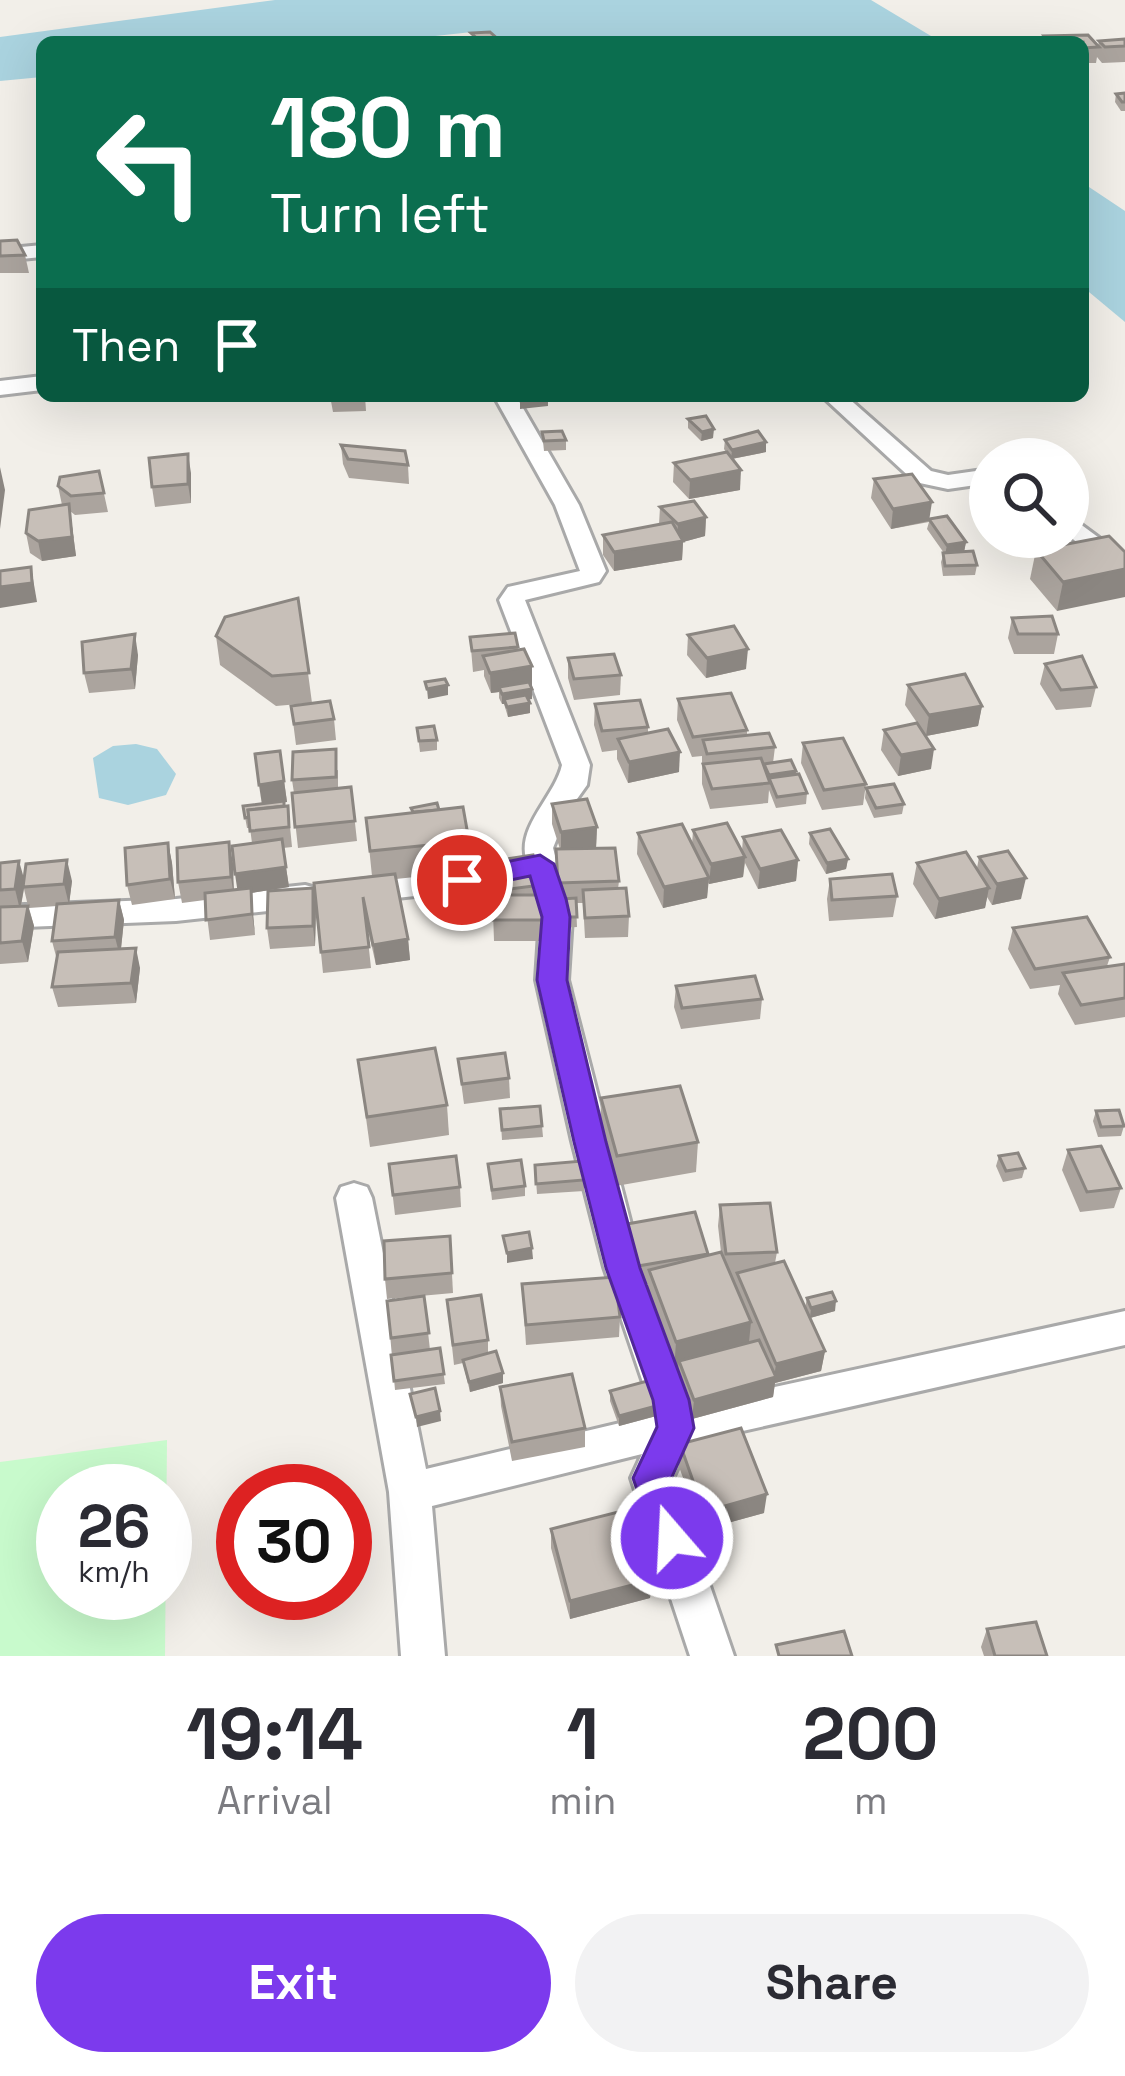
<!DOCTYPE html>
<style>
:root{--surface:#fff;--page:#f2f2f3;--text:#2b2b33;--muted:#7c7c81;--accent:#7c3aed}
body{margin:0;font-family:"Space Grotesk",sans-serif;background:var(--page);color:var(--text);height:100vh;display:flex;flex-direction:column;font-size:45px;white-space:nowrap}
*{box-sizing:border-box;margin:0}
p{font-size:39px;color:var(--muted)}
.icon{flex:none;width:66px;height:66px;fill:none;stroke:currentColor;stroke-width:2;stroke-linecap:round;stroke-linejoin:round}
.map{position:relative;height:1656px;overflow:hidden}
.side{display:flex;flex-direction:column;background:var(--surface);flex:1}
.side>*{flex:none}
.guide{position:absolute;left:36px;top:36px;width:1053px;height:366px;border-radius:18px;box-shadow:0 12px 48px #0002;background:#0b6e4f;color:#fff;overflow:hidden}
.tools{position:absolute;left:969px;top:438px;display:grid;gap:24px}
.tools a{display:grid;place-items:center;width:120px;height:120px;border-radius:50%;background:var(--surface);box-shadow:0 12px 48px #0002;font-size:60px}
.speed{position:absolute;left:36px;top:1464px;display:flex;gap:24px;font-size:60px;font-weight:700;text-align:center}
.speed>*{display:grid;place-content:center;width:156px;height:156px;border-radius:50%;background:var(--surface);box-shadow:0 12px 48px #0002;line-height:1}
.speed small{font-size:30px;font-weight:400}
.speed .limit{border:18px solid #d22;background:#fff;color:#111}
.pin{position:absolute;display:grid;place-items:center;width:102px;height:102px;color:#fff;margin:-51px;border:6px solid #fff;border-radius:50%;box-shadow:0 3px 12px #0007}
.me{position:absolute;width:132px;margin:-66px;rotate:341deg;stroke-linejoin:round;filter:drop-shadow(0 0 9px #0008)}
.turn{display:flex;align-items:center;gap:42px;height:252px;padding:0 36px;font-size:54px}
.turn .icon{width:156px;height:156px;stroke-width:2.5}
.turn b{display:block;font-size:84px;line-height:102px}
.then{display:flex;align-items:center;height:114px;padding:0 36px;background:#0003;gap:24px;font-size:45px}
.eta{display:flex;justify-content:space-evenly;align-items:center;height:204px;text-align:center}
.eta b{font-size:72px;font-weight:700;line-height:84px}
.action{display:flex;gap:24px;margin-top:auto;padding:24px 36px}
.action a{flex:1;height:138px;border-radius:72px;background:var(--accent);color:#fff;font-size:48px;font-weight:700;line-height:138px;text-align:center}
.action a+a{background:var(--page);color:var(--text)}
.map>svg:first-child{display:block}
</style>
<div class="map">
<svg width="1125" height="1656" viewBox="0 0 1125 1656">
<rect width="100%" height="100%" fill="#f2efe9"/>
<path fill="#c8facc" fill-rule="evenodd" d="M167,1440L165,1656H0V1462ZM63,1491H165V1593H63Z"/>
<g fill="#aad3df">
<polygon points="275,0 871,0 941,42 523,42 472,32 380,42 42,42 42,77 0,81 0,37"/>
<polygon points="1083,183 1125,211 1125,322 1083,287"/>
<polygon points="136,744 157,749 176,774 166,795 128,805 99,798 93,758 113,746"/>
</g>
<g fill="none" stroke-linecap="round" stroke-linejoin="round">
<defs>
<g id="minor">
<polygon points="42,245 42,257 0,261 0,249"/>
<polygon points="42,376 42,390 0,395 0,381"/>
<path d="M494,396H516L579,505L606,571L599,582L525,600L590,765L587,785L567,813L553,848L572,917L568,980L642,1267L692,1405L1125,1311V1345L689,1443L673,1478L734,1656H690L631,1478L642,1454L432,1506L445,1656H401L389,1492L336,1198L341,1187L354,1183L367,1187L372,1198L426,1469L654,1415L604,1267L572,1141L536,980L540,917L530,876L462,891L359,902L348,899L343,891L348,883L359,880L526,859C517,826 555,796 562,765L499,600L508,587L580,571L555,505Z"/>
<polygon points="822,396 846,396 931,471 948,475 990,469 990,483 948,489 915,482"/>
<polygon points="1068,515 1125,557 1125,578 1116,575 1068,535"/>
<polygon points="305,885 316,888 321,896 316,904 305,907 176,921 0,928 0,906 176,899"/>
</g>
</defs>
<use href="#minor" stroke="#a9a9a9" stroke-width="6"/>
<use href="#minor" fill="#fff" fill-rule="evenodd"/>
</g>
<g fill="#aba49e" fill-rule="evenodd">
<polygon points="1088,35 1098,46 1099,41 1125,39 1125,62 1102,63 1097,57 1096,63 1083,63 1083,42 1043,42 1044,36"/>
<polygon points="1125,93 1125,111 1121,111 1115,102 1116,94"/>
<polygon points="0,241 25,255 29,273 0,273"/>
<polygon points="330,396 365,396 366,411 333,412"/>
<polygon points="688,419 713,438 701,441 688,428"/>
<polygon points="542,432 566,440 566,450 544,451"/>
<polygon points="725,440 766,442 766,452 732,459 740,490 689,499 673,482 674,463 726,452 724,449"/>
<polygon points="341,445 408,465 409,484 349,478 343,464"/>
<polygon points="99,471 108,512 75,515 70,511 76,556 42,561 30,553 26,533 62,505 58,486"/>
<polygon points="191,473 191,503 155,507 152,487"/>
<polygon points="874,479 929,519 966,542 964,552 977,565 975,575 943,576 941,562 944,553 927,529 929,522 891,529 871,498"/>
<polygon points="660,507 706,517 705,536 683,542 682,560 614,571 603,555 603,535 659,525"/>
<polygon points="1109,536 1057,611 1030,579 1036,550"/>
<polygon points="999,537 1035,537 1036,538 1034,548 1017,551"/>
<polygon points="298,598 312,703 334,719 336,740 296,745 291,706 310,703 276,706 220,665 216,636"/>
<polygon points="1012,618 1058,634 1054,654 1014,654 1008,638"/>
<polygon points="515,633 518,650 532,686 532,699 529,699 530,713 508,717 504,704 502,704 499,698 499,692 491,693 484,676 484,670 473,672 470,637"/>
<polygon points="688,635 746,669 706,678 687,655"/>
<polygon points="138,655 135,689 89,693 84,673"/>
<polygon points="568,658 621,675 620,695 574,700 568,678"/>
<polygon points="1045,664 1096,687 1091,707 1056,710 1040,684"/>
<polygon points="908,685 982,706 978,726 926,736 905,705"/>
<polygon points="678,699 747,730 747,735 775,747 773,763 796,771 795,775 807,793 806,804 776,808 769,790 768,803 710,809 702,784 702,756 692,757 677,720"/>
<polygon points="595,704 648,727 648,733 679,772 628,783 617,759 617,750 602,752 594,725"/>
<polygon points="417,728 437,740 437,750 420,752"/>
<polygon points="884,730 931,769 898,776 881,750"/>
<polygon points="803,743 866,784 863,805 822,810 801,763"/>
<polygon points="280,751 287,802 284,802 284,806 288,806 292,847 283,848 289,887 251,893 255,935 210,940 205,900 182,903 178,882 229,842 234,890 237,890 252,843 250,828 247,828 243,806 262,803"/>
<polygon points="338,770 338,788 351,787 357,841 298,848 292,793 294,793 292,780"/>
<polygon points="866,788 904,804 902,814 874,818 865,798"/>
<polygon points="552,804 597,827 596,848 619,881 618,889 629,916 628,937 585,938 583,903 576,903 577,927 563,928 562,903 559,903 556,870 556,849 560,849 552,824"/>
<polygon points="411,808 439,810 469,841 471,871 396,879 408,939 410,960 376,965 366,921 371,968 323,973 314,883 372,876 366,818 412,813"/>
<polygon points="693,830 742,851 743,837 798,860 796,881 758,889 745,863 743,877 709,884 708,883 707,898 663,908 637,854 638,833 692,845"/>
<polygon points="810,833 848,859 846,869 826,874 809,844"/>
<polygon points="168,843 172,863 175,899 132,905 127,885"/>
<polygon points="979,857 1021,899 992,905 987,897 985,908 935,919 913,884 917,863 977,868"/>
<path d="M0,863L24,880L72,881L69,903L119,900L124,920L121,949L140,968L136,1003L58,1007L52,987L57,960L52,941L57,906L29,908L34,926L28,962L0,964ZM24,889L28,906H21Z"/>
<polygon points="479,863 541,885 541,895 549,895 549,941 494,941 493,912 487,913 480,883"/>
<polygon points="830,879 897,896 893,917 829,921 827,899"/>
<polygon points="313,888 316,909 315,946 270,949 267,928"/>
<polygon points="1013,928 1110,957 1107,966 1125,964 1125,1017 1075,1025 1058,994 1060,985 1030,989 1008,949"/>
<polygon points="676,986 762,999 760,1019 681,1029 674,1007"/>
<polygon points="458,1059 509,1078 510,1098 464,1104"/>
<polygon points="358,1060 447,1105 449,1135 370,1147"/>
<polygon points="601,1098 698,1142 696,1172 616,1186 600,1128"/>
<polygon points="500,1109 542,1126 543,1137 502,1140"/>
<polygon points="1096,1111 1124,1126 1121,1136 1098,1137 1093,1121"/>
<polygon points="1068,1150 1121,1188 1114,1208 1080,1212 1062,1170"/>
<polygon points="999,1156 1025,1168 1022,1178 1003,1182 996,1166"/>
<polygon points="389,1164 460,1187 461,1207 395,1215"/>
<polygon points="488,1164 525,1186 525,1196 492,1200"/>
<polygon points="535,1165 584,1180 584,1191 537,1194"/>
<polygon points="720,1205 777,1252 775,1263 805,1308 807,1298 835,1311 810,1318 825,1351 821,1371 775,1383 773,1397 692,1419 677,1380 678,1370 674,1371 647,1300 648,1284 637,1286 626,1244 627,1224 708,1255 721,1252 718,1226"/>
<polygon points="450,1236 453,1293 387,1299 385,1279"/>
<polygon points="522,1284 620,1317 619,1337 526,1345"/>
<polygon points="424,1296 430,1350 440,1348 445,1384 395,1390 387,1301"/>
<polygon points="447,1300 488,1340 488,1353 503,1383 470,1392 463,1363 454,1365"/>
<polygon points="500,1387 585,1428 585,1447 512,1461 501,1406"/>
<polygon points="610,1391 660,1405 660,1415 619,1426 610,1401"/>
<polygon points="680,1444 764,1513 702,1530 678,1464"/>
<polygon points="551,1529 652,1580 650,1598 570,1619 551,1548"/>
<polygon points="987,1629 1047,1656 984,1656 981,1647"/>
</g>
<g fill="#8b8681">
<polygon points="520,396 548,396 548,406 520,409"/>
<polygon points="730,396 751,396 729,401"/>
<polygon points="714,429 713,438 701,441 702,432"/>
<polygon points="766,442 766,452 731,459 732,450"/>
<polygon points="188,454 191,473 191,503 188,484"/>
<polygon points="0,467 5,490 0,529"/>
<polygon points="741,470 740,490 689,499 690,480"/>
<polygon points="932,502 929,521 891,529 893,509"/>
<polygon points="69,504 76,556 42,561 38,541"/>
<polygon points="706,517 705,536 683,542 682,560 614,571 614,552 677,542 678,524"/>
<polygon points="1036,538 1034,548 1017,551 1019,541"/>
<polygon points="966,542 964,552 945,555 947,545"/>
<polygon points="31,567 37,602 0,608 0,587"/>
<polygon points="1125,569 1125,597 1057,611 1063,582"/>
<polygon points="135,634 138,655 135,689 131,669"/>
<polygon points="748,649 746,669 706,678 707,658"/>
<polygon points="532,666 532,686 501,692 499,687 499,692 491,693 490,673"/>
<polygon points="448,685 448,695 428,699 427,689"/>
<polygon points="532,689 532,699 506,704 504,699 504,704 502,704 502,694"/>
<polygon points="530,703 530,713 508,717 507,707"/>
<polygon points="982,706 978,726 926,736 929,715"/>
<polygon points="934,749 931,769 898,776 901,755"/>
<polygon points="680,752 679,772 628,783 629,762"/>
<polygon points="796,771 795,781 769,778 768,783 769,775"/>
<polygon points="284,781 287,802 262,805 259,785"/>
<polygon points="597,827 596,848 561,853 561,832"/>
<polygon points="229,842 233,863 234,897 231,877"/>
<polygon points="168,843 172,863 175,899 170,879"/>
<polygon points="745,857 743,877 709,884 711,864"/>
<polygon points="848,859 846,869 826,874 827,863"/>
<polygon points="67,860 72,881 69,905 64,884"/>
<polygon points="798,860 796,881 758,889 760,869"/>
<polygon points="19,861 25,882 20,910 15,889"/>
<polygon points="286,867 289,887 251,893 255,935 252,914 238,894 235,874"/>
<polygon points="709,878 707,898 663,908 664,887"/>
<polygon points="1026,878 1021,899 992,905 997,884"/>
<polygon points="313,888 316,909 315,946 313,926"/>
<polygon points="989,888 985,908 935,919 939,899"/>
<polygon points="119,900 124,920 120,957 115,937"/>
<polygon points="28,906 34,926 28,962 22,941"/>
<polygon points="408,939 410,960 376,965 373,945"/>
<polygon points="136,948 140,968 136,1003 131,983"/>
<polygon points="532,1248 533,1259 507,1263 507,1253"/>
<polygon points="836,1301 835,1311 810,1318 811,1308"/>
<polygon points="751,1322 748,1352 679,1361 678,1370 674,1371 676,1342"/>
<polygon points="825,1351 821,1371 775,1383 773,1397 692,1419 694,1400 774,1378 776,1364"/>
<polygon points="503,1373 503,1383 470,1392 469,1382"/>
<polygon points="660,1405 660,1415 619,1426 619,1416"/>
<polygon points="440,1411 441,1421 417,1427 416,1417"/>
<polygon points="767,1494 764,1513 702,1530 704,1512"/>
<polygon points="652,1580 650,1598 570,1619 570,1601"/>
</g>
<g fill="#c7bfb8" stroke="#8b8681" stroke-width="3">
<polygon points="490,32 500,41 481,42 471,33"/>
<polygon points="1088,35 1099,47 1083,48 1083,42 1049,42 1044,36"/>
<polygon points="1125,39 1125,46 1105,47 1099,41"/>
<polygon points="1125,93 1125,102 1122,102 1116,94"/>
<polygon points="17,240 25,255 0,256 0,241"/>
<polygon points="706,416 714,429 702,432 688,419"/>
<polygon points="562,431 566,440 544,441 542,432"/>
<polygon points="758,431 766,442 732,450 725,440"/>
<polygon points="341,445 405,451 408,465 348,459"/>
<polygon points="727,452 741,470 690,480 674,463"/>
<polygon points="188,454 188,484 152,487 149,458"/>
<polygon points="99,471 104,493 71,496 58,486 60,477"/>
<polygon points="912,474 932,502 893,509 874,479"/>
<polygon points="694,501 706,517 678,524 660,507"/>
<polygon points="69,504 72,537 38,541 26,533 29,510"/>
<polygon points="947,516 966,542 947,545 929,519"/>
<polygon points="672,522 683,541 614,552 603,535"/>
<polygon points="1109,536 1125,552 1125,569 1063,582 1036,550"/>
<polygon points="1013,537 1035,537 1036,538 1019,541"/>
<polygon points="973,551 977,565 945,566 943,553"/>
<polygon points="31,567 32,583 0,587 0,571"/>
<polygon points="298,598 309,673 272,676 216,636 225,617"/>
<polygon points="1052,616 1058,634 1018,634 1012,618"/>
<polygon points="734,626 748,649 707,658 688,635"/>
<polygon points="515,633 518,647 472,651 470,637"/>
<polygon points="135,634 131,669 84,673 82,642"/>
<polygon points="524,649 532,666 490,673 483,656"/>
<polygon points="614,654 621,675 574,679 568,658"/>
<polygon points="1082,656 1096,687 1061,690 1045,664"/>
<polygon points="965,674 982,706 929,715 908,685"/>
<polygon points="445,679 448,685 427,689 425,682"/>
<polygon points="529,682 532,689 502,694 499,687"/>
<polygon points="731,693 747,730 693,737 678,699"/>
<polygon points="526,695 530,703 507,707 504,699"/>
<polygon points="640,700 648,727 602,731 595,704"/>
<polygon points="330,701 334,719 294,724 291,706"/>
<polygon points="917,723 934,749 901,755 884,730"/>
<polygon points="434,726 437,740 419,741 417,728"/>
<polygon points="668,729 680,752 629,762 618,739"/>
<polygon points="769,733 775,747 707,754 703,740"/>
<polygon points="843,738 866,784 824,790 803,743"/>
<polygon points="336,749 336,777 292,780 293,752"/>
<polygon points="280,751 284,781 259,785 255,754"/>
<polygon points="761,758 770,783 712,789 703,764"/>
<polygon points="791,760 796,771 769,775 764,764"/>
<polygon points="799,774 807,793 777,797 769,778"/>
<polygon points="894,784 904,804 876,808 866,788"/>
<polygon points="351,787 355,821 295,827 292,793"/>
<polygon points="587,799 597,827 561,832 552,804"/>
<polygon points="284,801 284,806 248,810 249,817 245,818 243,806"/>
<polygon points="437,803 439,810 413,812 411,808"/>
<polygon points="288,806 289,827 250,831 248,810"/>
<polygon points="463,807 469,841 370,851 366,818"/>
<polygon points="727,823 745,857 711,864 693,830"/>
<polygon points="682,824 709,878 664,887 638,833"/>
<polygon points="830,829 848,859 827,863 810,833"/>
<polygon points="781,830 798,860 760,869 743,837"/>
<polygon points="282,839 286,867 235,874 232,846"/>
<polygon points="229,842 231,877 178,882 177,848"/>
<polygon points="168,843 170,879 127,885 125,848"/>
<polygon points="615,848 619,881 558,883 556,849"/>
<polygon points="1008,851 1026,878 997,884 979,857"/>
<polygon points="966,852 989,888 939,899 917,863"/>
<polygon points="533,855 541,885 487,892 479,863"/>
<polygon points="67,860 64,884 23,887 26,864"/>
<polygon points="19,861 15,889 0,890 0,863"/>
<polygon points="395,874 408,939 373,945 363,897 369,947 321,952 314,883"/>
<polygon points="892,874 897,896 832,900 830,879"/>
<polygon points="251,888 252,914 206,920 205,893"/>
<polygon points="313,888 313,926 267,928 268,891"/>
<polygon points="626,888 629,916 585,918 583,890"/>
<polygon points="494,895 549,895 549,920 493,920"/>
<polygon points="576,898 577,917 563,917 562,899"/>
<polygon points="119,900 115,937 52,941 57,904"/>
<polygon points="28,906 22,941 0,943 0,907"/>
<polygon points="1087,917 1110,957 1035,969 1013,928"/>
<polygon points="136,948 131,983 52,987 58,952"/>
<polygon points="1125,964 1125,998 1081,1005 1063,973"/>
<polygon points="755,976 762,999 682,1008 676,986"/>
<polygon points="435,1048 447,1105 367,1117 358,1060"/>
<polygon points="505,1053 509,1078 462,1084 458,1059"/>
<polygon points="680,1086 698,1142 617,1156 601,1098"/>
<polygon points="540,1106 542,1126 502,1130 500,1109"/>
<polygon points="1119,1110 1124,1126 1101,1127 1096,1111"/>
<polygon points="1101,1146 1121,1188 1087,1192 1068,1150"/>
<polygon points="1018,1153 1025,1168 1006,1171 999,1156"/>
<polygon points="456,1156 460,1187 393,1195 389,1164"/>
<polygon points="521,1160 525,1186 492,1190 488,1164"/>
<polygon points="582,1161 584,1180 536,1184 535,1165"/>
<polygon points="770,1203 777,1252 726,1254 720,1205"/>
<polygon points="695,1212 708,1254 638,1266 627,1224"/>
<polygon points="529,1232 532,1248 507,1253 503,1236"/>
<polygon points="450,1236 452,1273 385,1279 384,1241"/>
<polygon points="721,1252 751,1322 676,1342 649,1270"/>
<polygon points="784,1261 825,1351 776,1364 737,1273"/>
<polygon points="615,1277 620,1317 526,1325 522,1284"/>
<polygon points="832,1292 836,1301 811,1308 807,1298"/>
<polygon points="481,1295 488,1340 453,1345 447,1300"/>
<polygon points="424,1296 429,1333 391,1338 387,1301"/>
<polygon points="759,1340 776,1377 694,1400 679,1361"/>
<polygon points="440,1348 444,1374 394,1381 391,1355"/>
<polygon points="496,1351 503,1373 469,1382 463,1360"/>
<polygon points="572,1374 585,1428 512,1442 500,1387"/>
<polygon points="651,1380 660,1405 619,1416 610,1391"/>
<polygon points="435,1388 440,1411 416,1417 410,1394"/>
<polygon points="741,1428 767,1494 704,1512 680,1444"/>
<polygon points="630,1509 652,1580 570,1601 551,1529"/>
<polygon points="1036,1622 1047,1656 995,1656 987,1629"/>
<polygon points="844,1631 852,1656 779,1656 776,1645"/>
</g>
<polygon fill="#7c3aed" stroke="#51269a" stroke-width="3" points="540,855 554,864 566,899 570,917 567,980 606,1142 640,1268 689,1400 694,1428 671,1479 691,1538 686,1551 672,1556 658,1551 633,1478 657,1427 653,1400 606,1268 574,1142 537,980 542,917 530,876 462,890 448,880 462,871"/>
</svg>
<div class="tools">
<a><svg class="icon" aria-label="search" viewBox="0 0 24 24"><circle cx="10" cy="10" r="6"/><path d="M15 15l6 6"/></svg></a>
</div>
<div class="speed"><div>26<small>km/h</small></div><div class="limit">30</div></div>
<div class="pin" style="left:462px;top:880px;background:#d93025"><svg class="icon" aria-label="arrive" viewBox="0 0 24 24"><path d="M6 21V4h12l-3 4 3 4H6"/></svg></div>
<svg class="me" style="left:672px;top:1538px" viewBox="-20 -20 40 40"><circle r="17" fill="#7c3aed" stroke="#fff" stroke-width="3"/><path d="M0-11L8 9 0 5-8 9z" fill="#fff"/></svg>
<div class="guide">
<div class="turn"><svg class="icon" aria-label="left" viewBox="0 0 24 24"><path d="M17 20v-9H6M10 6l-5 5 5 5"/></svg><div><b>180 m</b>Turn left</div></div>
<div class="then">Then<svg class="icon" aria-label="arrive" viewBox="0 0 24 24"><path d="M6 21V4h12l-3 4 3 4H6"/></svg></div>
</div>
</div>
<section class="side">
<div class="eta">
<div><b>19:14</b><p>Arrival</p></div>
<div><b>1</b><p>min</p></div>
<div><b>200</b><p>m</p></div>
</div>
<div class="action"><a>Exit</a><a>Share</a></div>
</section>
